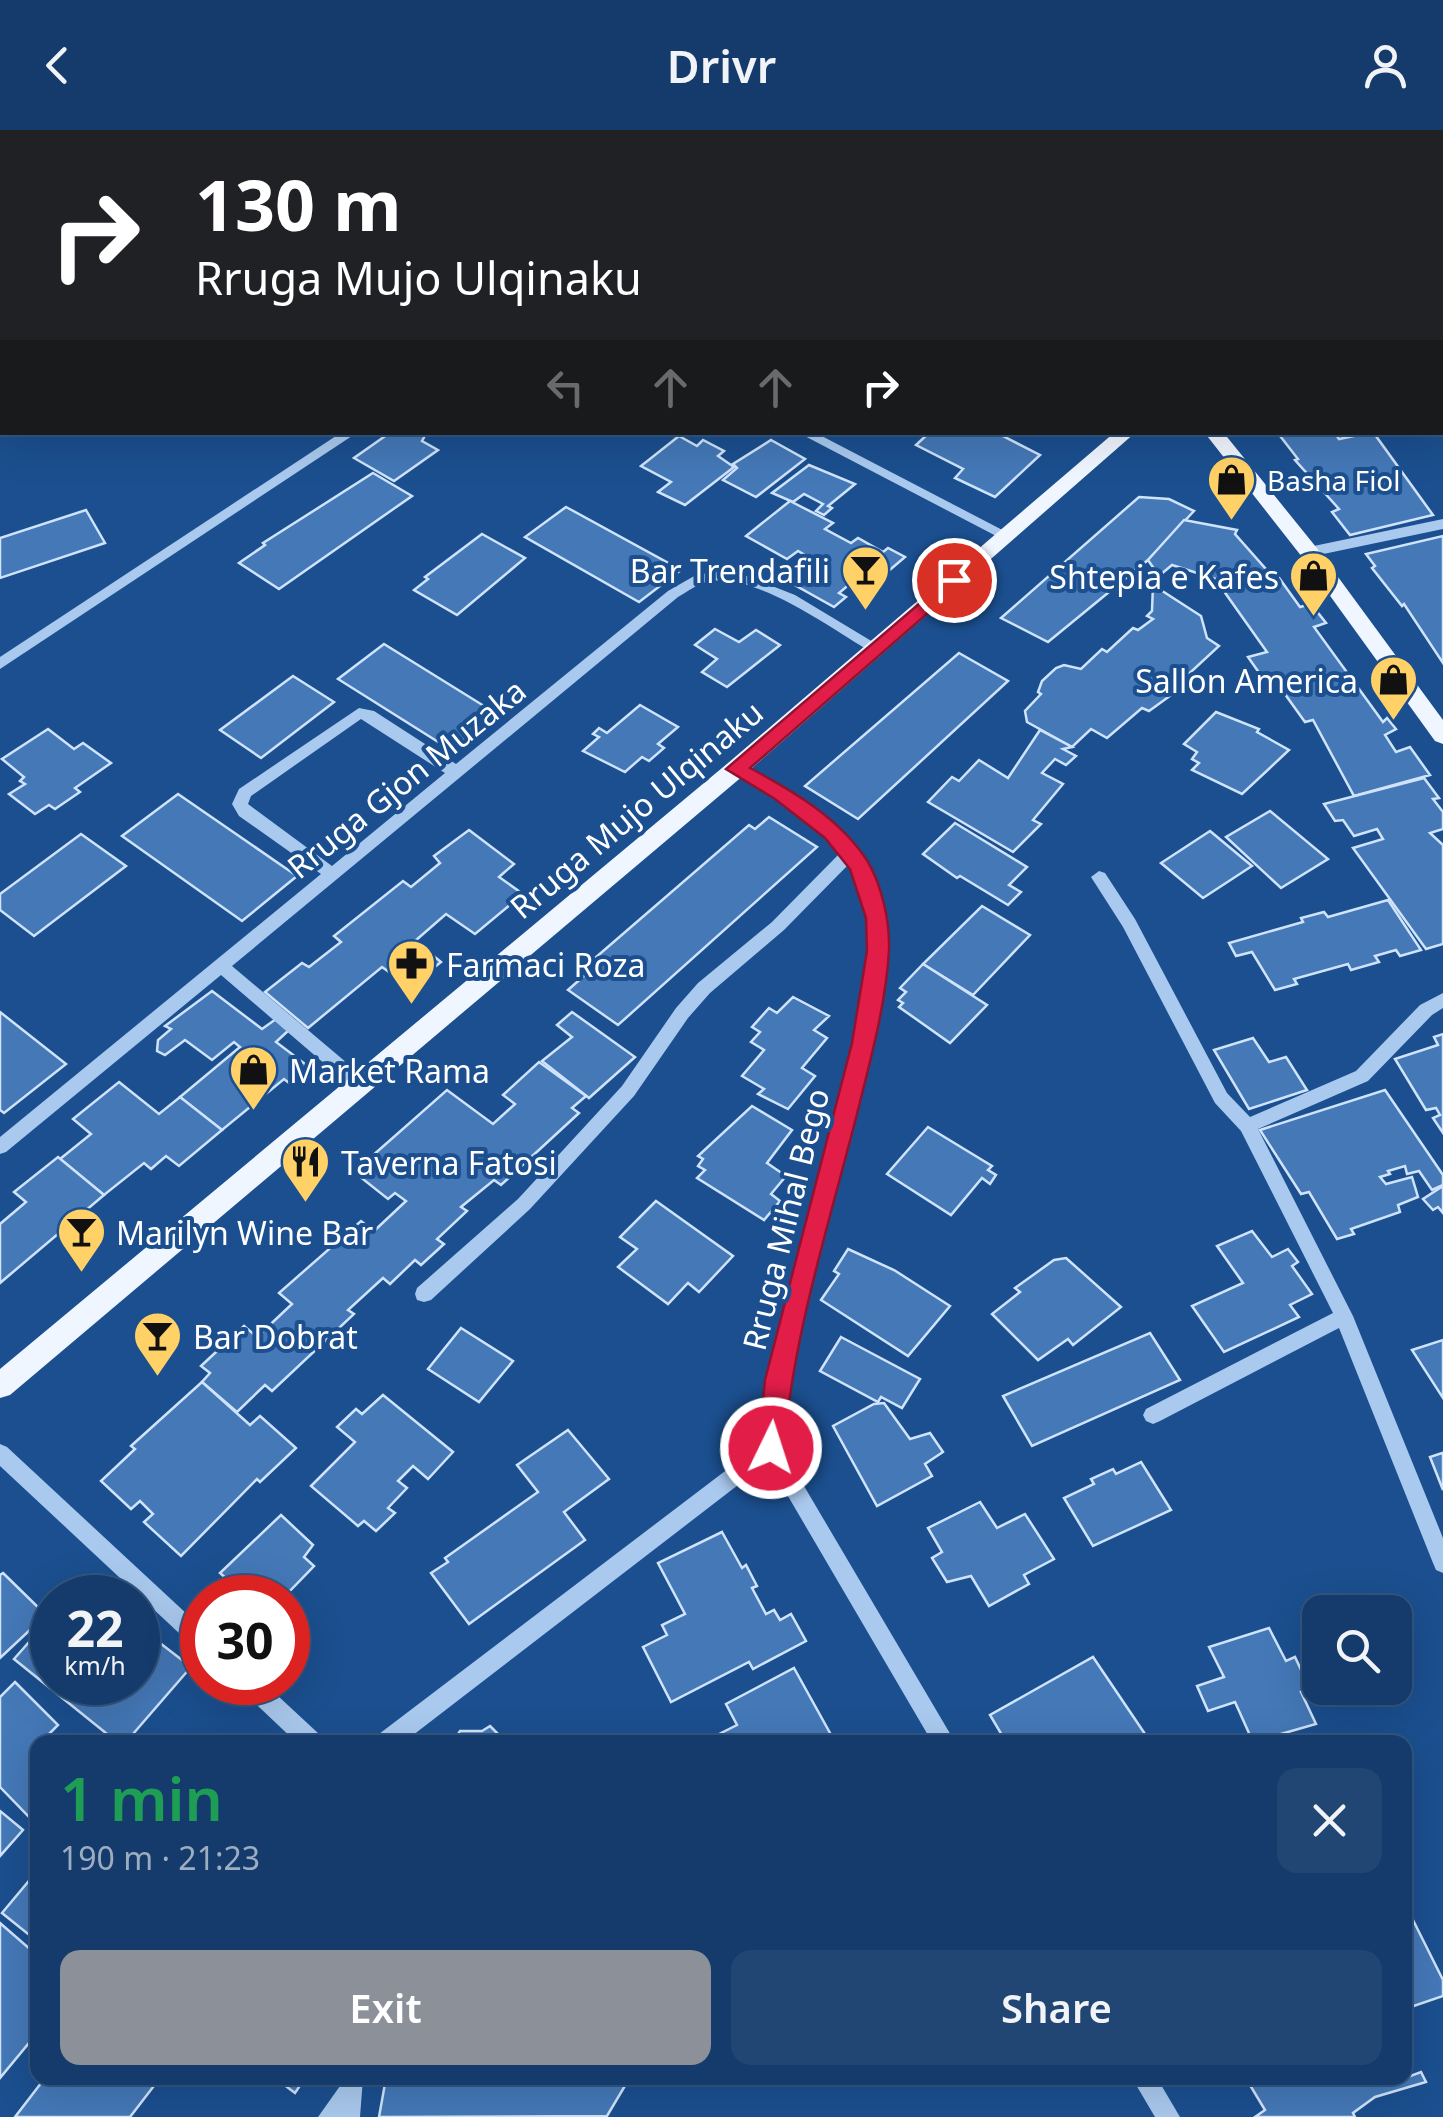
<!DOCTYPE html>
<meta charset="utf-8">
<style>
:root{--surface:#143b6b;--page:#214673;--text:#f1f3f6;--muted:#9dadc1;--line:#33557e;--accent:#8c9099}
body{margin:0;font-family:"Noto Sans",sans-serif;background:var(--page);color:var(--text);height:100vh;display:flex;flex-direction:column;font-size:38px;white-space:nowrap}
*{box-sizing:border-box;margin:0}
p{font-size:32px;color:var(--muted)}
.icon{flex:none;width:55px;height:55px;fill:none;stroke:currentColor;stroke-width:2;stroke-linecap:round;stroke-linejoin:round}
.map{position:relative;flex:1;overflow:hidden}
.panel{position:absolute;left:30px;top:1605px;width:1382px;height:350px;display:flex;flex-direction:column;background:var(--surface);border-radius:20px;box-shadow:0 10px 40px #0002,0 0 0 2px var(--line)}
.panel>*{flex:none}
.hud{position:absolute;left:0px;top:0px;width:1445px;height:305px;box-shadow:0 10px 40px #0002,0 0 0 2px var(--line);background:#202124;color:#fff;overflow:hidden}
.controls{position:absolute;left:1302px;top:1465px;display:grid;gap:20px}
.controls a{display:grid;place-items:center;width:110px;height:110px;border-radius:20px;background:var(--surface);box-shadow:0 10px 40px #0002,0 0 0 2px var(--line);font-size:50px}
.speed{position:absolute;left:30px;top:1445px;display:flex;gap:20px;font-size:50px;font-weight:700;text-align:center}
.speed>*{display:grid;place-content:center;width:130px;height:130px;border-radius:50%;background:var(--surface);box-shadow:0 10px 40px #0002,0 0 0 2px var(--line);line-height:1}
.speed small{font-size:25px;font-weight:400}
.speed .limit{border:15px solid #d22;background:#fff;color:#111}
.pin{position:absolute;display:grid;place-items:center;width:85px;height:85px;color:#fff;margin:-42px;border:5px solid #fff;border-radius:50%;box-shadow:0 2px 10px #0007}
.me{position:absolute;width:110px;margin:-55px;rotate:4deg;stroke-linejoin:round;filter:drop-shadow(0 0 8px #0008)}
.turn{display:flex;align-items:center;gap:35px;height:210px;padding:0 30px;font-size:45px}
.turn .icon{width:130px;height:130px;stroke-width:2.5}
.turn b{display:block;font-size:70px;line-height:85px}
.lanes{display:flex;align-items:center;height:95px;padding:0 30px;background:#0003;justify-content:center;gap:50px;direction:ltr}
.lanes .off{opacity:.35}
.round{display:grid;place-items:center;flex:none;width:105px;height:105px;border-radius:20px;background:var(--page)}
.summary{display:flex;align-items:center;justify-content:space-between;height:170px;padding:0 30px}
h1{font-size:60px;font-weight:600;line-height:75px;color:#1e9e55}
.cta{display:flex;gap:20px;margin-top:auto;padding:20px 30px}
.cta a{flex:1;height:115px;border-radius:20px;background:var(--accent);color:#fff;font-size:40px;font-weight:600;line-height:115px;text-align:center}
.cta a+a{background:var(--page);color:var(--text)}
header{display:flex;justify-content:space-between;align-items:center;height:130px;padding:0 30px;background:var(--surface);font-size:45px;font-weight:600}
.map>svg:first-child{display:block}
</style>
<header><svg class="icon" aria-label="back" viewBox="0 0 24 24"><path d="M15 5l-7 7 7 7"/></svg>Drivr<svg class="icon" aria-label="person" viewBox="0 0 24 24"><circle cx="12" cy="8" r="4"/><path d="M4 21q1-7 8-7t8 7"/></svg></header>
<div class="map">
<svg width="1443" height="1987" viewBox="0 0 1443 1987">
<rect width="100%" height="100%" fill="#1b4f8f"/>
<g fill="#4478b7" stroke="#cfe3fa" stroke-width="2.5">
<polygon points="527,0 634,0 636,1 533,2"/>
<polygon points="391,302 427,302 422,311 438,320 394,351 354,328"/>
<polygon points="930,302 995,302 1040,325 995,367 955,348 963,339 916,315"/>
<polygon points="1277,302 1334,302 1339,309 1373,302 1433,385 1350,405 1332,382 1339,379 1295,330 1298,329"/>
<polygon points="679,306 697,316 703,310 724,321 718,326 734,337 685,375 658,362 671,352 641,336"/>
<polygon points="771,310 805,329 756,367 723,350 737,338 733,334"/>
<polygon points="809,335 855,354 828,376 832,378 824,385 816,381 823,374 804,364 793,372 772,363"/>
<polygon points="373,343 412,366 279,459 239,433 265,415 263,413"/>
<polygon points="1139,367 1169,369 1194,381 1148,430 1048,512 1001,488"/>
<polygon points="790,371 833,393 825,399 851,413 858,408 883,422 888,418 905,427 878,450 864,442 839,463 846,467 834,477 784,449 810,428 798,421 787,429 746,406"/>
<polygon points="566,377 681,440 639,472 525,407"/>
<polygon points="86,380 105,413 0,448 0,408"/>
<polygon points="1184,390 1237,400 1235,404 1272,446 1221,457 1216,449 1172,435 1159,446 1148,430"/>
<polygon points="482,404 525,428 457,485 414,460 428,449 425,447"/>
<polygon points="1443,406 1443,533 1404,474 1402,476 1372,438 1375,436 1366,424"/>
<polygon points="1277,445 1300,477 1311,474 1326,493 1314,497 1383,592 1387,588 1396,599 1385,605 1396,622 1410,617 1430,645 1354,666 1313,590 1305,592 1282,560 1298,557 1291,547 1267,554 1248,527 1267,522 1221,457"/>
<polygon points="1153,455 1201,486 1207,508 1219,516 1180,552 1174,563 1149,581 1142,578 1107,608 1091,599 1072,617 1027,592 1025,581 1041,564 1038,562 1042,551 1056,538 1064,535 1081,539 1102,519 1107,522 1133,498 1138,500 1153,489 1147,486 1152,481"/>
<polygon points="715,499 739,512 756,500 780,515 727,557 702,542 717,529 695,515"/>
<polygon points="384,514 497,584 451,620 338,549"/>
<polygon points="959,523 1008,551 858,689 805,656"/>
<polygon points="293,546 334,572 261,628 220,600"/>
<polygon points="640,575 678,597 658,614 664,618 649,631 642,627 625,642 583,621 599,607 593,604 599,598 607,603"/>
<polygon points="1216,582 1259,599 1257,602 1289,620 1242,664 1192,640 1199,633 1192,629 1197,622 1184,614"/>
<polygon points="48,599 74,619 83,613 111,633 75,658 80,662 55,679 49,675 35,684 9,664 25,654 20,651 24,647 2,629"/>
<polygon points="1040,600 1072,617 1063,619 1076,626 1066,635 1055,629 1042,643 1063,654 1033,690 1041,694 1013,722 928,672 952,647 959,651 979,630 1008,648"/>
<polygon points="1424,648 1439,668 1433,669 1443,682 1443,699 1430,703 1443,715 1443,814 1426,819 1353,718 1383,709 1377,699 1354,706 1343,690 1335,691 1324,674"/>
<polygon points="178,664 297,746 242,791 122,706"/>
<polygon points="1270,681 1328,729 1281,758 1226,707"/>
<polygon points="769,687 817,717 618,895 568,860 585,845 580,841 749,695 755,699"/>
<polygon points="955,693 1027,737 1009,755 1021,762 1008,775 960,746 957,748 923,724"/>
<polygon points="469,700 514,734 499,747 523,764 475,804 446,784 415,811 441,832 410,857 382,837 308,898 265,862 302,833 309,837 341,812 334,806 403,751 411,757 440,733 434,726"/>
<polygon points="1210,701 1252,736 1203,768 1161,733"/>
<polygon points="81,704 126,736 34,806 0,780 0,764"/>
<polygon points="1388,770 1421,820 1400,826 1396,820 1375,826 1379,832 1351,840 1348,834 1294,849 1297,854 1275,860 1252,822 1236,826 1229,813 1303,792 1301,788 1324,782 1328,787"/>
<polygon points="982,776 1030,805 973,865 923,834"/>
<polygon points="923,834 987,875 950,913 899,877 903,873 898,870 906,862 900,858"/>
<polygon points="212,861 262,899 276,889 289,900 276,912 309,937 289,953 284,949 222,1000 180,967 240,917 234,912 212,930 185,910 165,925 157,921 158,910 171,899 165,896"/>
<polygon points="793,867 829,886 814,900 827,908 802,938 815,946 788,979 758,964 764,959 742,946 764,920 751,912 760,902 752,897 769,878 777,883"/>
<polygon points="0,882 66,934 4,983 0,980"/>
<polygon points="572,882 635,927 589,968 542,931 572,907 557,895"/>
<polygon points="1443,904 1443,1003 1433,988 1440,985 1436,978 1426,980 1395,929 1438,915 1434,907"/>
<polygon points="1253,908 1269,932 1286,927 1307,960 1249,979 1214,920"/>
<polygon points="539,932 586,966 572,978 579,983 501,1055 494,1050 461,1077 467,1081 437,1109 444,1114 421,1135 415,1130 390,1154 383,1148 348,1180 354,1184 272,1261 265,1255 237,1282 202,1252 210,1243 201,1236 244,1196 257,1207 292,1174 279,1163 361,1091 374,1101 406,1071 395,1063 388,1069 354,1042 447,960 493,994 515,974 503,965"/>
<polygon points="119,952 159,984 180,967 222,1000 179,1036 166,1026 151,1039 144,1033 104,1065 60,1029 91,1004 73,989"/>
<polygon points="1385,960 1443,1045 1443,1055 1432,1060 1419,1041 1407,1044 1405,1036 1388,1041 1390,1044 1380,1047 1386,1054 1412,1047 1418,1067 1398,1075 1400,1082 1351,1099 1354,1104 1337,1109 1309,1062 1301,1064 1260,1000"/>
<polygon points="752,976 792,1000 767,1033 786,1046 771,1064 780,1071 764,1090 697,1048 705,1040 698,1036 703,1029 698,1026"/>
<polygon points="928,997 992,1036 988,1040 996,1045 990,1054 982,1048 951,1085 887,1044"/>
<polygon points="58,1027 104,1065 0,1153 0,1094 26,1072 14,1062"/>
<polygon points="1443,1056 1443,1083 1438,1077 1433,1080 1423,1069"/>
<polygon points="656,1071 733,1126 699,1162 688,1153 668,1174 618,1137 637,1119 620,1107"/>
<polygon points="1252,1101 1272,1127 1288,1119 1298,1132 1292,1136 1312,1164 1290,1175 1299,1187 1224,1222 1192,1176 1243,1153 1217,1116"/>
<polygon points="848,1119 894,1140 950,1176 908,1226 821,1170 839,1144 834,1141"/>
<polygon points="1066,1128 1121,1177 1073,1215 1068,1209 1038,1230 992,1184 1020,1162 1015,1158 1054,1130"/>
<polygon points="461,1198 513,1231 479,1272 428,1239"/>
<polygon points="1150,1203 1180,1250 1032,1316 1003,1266"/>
<polygon points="841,1207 920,1249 902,1278 881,1267 878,1272 820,1241"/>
<polygon points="1443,1210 1443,1268 1412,1220"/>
<polygon points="202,1252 250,1295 260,1286 296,1318 260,1352 257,1349 181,1426 144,1392 153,1384 140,1371 131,1379 101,1351 135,1319 131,1316"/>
<polygon points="383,1265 453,1322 428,1349 413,1336 398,1351 407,1358 388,1378 395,1383 376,1401 364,1391 358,1396 311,1356 355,1312 337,1297 356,1279 362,1284"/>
<polygon points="884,1273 910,1309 930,1303 943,1322 925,1334 932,1346 877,1376 833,1296 874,1274"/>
<polygon points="568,1300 609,1349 564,1382 585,1410 469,1494 431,1443 448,1432 445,1428 538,1362 517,1335"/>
<polygon points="1442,1323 1443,1325 1443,1360 1430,1327"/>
<polygon points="1141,1332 1171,1380 1093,1416 1064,1368 1094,1354 1091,1349 1113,1339 1116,1344"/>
<polygon points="980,1372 997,1398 1025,1384 1054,1429 1024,1445 1029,1454 989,1476 971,1446 947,1452 932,1428 942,1422 928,1398"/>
<polygon points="281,1385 313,1415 304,1427 314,1436 283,1468 248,1468 220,1443"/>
<polygon points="722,1402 742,1438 746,1435 757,1456 752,1458 766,1484 774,1480 780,1490 791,1484 806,1511 753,1539 749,1532 671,1572 643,1517 667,1505 662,1495 685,1484 658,1433"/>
<polygon points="3,1443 46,1485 0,1528 0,1445"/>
<polygon points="82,1453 101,1468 70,1468"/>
<polygon points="52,1486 52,1552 138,1552 138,1496 191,1537 126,1612 117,1612 14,1529"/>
<polygon points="1269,1498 1286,1531 1295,1527 1310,1559 1301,1562 1316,1594 1253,1612 1235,1572 1208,1581 1197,1556 1224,1547 1209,1517"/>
<polygon points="1093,1527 1147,1607 1139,1612 1006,1612 990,1585"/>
<polygon points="794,1538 835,1612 703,1612 737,1595 726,1574"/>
<polygon points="15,1552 58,1595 50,1603 60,1612 38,1612 38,1687 33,1691 0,1657 0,1567"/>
<polygon points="490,1596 506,1612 453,1612 460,1601 482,1601"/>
<polygon points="0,1681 23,1700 0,1726"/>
<polygon points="38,1740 38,1812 2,1783"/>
<polygon points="1405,1774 1443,1850 1443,1866 1405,1879"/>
<polygon points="0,1793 38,1826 38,1902 0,1948"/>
<polygon points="1421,1942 1426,1952 1375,1967 1353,1983 1355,1987 1255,1987 1265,1980 1247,1950 1240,1955 1235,1948 1405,1948"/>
<polygon points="45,1948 160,1948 130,1987 15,1987"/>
<polygon points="275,1948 305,1948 295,1963"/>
<polygon points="386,1948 643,1948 626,1954 607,1986 379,1987"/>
</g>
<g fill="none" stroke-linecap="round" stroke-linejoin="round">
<g fill="#a9c9ee" fill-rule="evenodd">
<polygon points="159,0 175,0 177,2 161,2"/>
<polygon points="1378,0 1394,0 1396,2 1380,2"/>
<rect x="1442" y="22" width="1" height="6"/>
<polygon points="342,302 358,302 0,539 0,527"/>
<polygon points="797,302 814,302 1012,405 1010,408 1000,408"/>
<polygon points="1443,389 1443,399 1309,427 1302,422 1309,417"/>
<path d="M720,441L747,446L795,465L883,518L881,522H871C830,498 754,441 706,452C696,455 687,462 678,467L232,836L366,949L369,954L366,959H354L221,845L6,1022L0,1024V1007L321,744L239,686L232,674L239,659L359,578L374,581L456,634L668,461L696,445ZM361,589L445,643L332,736L248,674L251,666Z"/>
<path d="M736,633L787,660L838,699L866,732L880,763L885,788L886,821L872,913L787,1250L781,1317L955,1612H932L768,1332L404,1612H377L379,1604L762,1313L767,1250L854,913L870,821L869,788L864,763L849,734L784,800L710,863L688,888L634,966L530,1079L431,1170L424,1172L417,1170L415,1164L417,1158L518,1069L622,956L676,878L698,853L772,792L840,723C810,688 771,665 731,643L728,639Z"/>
<polygon points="1099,741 1105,743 1135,789 1227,963 1250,987 1356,941 1420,875 1443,863 1443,878 1432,885 1368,951 1258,999 1353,1186 1443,1408 1443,1443 1436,1440 1433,1433 1339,1198 1160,1291 1153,1294 1146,1291 1143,1285 1146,1279 1333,1183 1241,1001 1215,973 1123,797 1091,747"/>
<polygon points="0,1314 7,1317 202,1498 202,1521 195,1518 0,1336"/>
<polygon points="237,1552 263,1552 319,1604 321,1612 296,1612 240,1559"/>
<polygon points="340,1948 363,1948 360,1987 318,1987 340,1956"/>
<polygon points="1132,1948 1157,1948 1180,1987 1155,1987"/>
</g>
<g fill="#f0f6ff" fill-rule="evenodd">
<rect x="1442" y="42" width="1" height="10"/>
<polygon points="1115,302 1136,302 744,645 10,1265 0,1268 0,1239 728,633"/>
<polygon points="1204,302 1223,302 1316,417 1443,590 1443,614 1435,611 1302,427"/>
</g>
</g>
<path fill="#e11d48" stroke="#92132f" stroke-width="2.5" d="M954,444L960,446V455L750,638C793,661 841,689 868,732C882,756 890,792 889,820C886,875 870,931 857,984C829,1094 793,1205 784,1318L780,1326L771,1330L762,1326L758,1318L765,1250L852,913L867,821L866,788L850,739L825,708L775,669L726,639Z"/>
<defs>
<symbol id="shop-pin" viewBox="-11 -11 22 30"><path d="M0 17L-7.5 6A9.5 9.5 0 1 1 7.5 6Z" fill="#ffd166" stroke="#1b4f8f"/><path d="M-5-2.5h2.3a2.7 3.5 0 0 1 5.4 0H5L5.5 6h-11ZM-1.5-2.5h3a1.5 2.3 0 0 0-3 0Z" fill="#111"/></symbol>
<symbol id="bar-pin" viewBox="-11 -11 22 30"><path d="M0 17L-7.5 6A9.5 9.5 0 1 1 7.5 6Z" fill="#ffd166" stroke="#1b4f8f"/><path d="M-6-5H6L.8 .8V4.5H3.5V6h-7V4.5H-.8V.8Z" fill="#111"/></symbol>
<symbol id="pharmacy-pin" viewBox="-11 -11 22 30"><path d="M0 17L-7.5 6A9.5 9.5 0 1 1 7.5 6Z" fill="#ffd166" stroke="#1b4f8f"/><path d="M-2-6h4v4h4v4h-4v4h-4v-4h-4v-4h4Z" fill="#111"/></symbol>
<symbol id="restaurant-pin" viewBox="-11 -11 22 30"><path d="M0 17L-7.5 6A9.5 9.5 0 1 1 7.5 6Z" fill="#ffd166" stroke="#1b4f8f"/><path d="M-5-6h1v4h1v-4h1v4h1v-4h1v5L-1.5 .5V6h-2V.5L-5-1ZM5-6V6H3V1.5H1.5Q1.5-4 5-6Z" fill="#111"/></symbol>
</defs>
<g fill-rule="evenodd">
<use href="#shop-pin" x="1204" y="322" width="55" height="75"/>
<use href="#bar-pin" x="838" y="412" width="55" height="75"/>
<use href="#shop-pin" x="1286" y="418" width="55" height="75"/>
<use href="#shop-pin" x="1366" y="522" width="55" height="75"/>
<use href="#pharmacy-pin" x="384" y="806" width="55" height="75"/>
<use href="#shop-pin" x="226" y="912" width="55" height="75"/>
<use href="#restaurant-pin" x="278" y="1004" width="55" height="75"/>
<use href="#bar-pin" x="54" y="1074" width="55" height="75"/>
<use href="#bar-pin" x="130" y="1178" width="55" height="75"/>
</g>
<g text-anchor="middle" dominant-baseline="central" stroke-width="8" stroke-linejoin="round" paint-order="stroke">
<g font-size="28" fill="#fff" stroke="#1b4f8f" text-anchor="start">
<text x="1267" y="350">Basha Fiol</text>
</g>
<g font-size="32" fill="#fff" stroke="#1b4f8f" text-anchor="start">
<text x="830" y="440" text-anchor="end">Bar Trendafili</text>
<text x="1279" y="446" text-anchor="end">Shtepia e Kafes</text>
<text x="1358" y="550" text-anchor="end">Sallon America</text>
<text x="446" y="834">Farmaci Roza</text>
<text x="289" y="940">Market Rama</text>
<text x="341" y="1032">Taverna Fatosi</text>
<text x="116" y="1102">Marilyn Wine Bar</text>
<text x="193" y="1206">Bar Dobrat</text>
</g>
<g font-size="32" fill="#fff" stroke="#1b4f8f">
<text transform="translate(406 648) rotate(-39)">Rruga Gjon Muzaka</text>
<text transform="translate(636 679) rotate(-40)">Rruga Mujo Ulqinaku</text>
<text transform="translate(785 1089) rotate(-76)">Rruga Mihal Bego</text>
</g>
</g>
</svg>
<div class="controls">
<a><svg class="icon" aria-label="search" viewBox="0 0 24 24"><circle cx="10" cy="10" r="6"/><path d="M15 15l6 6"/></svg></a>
</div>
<div class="speed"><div>22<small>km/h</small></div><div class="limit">30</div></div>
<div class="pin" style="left:954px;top:450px;background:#d93025"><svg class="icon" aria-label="arrive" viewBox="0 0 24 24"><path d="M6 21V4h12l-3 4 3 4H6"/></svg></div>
<svg class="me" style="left:771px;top:1318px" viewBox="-20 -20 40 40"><circle r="17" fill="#e11d48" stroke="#fff" stroke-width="3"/><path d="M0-11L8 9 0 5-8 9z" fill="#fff"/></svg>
<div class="hud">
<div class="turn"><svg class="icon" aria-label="right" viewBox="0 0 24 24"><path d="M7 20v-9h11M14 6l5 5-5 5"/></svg><div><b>130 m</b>Rruga Mujo Ulqinaku</div></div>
<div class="lanes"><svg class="icon off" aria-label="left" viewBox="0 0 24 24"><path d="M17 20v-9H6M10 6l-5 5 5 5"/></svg><svg class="icon off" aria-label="ahead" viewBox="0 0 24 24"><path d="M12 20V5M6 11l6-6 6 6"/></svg><svg class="icon off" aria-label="ahead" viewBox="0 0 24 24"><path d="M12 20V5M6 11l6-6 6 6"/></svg><svg class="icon" aria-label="right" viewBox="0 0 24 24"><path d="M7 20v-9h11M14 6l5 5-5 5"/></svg></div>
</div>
<section class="panel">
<div class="summary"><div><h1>1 min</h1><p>190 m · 21:23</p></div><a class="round"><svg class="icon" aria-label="close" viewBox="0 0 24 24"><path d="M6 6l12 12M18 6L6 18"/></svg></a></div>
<div class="cta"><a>Exit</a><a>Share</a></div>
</section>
</div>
